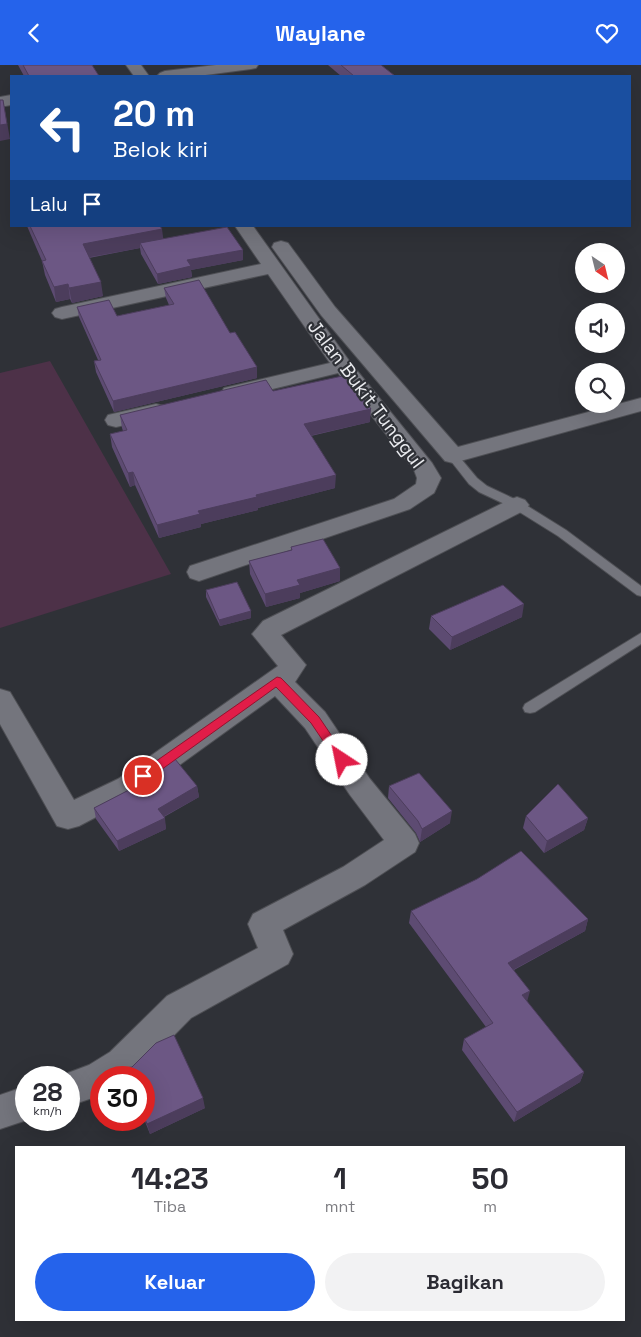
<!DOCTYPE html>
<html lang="id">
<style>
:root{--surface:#fff;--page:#f2f2f3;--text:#2b2b33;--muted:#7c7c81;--accent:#2563eb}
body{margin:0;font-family:"Space Grotesk",sans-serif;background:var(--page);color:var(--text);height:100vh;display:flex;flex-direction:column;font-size:19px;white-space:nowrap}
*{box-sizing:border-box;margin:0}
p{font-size:16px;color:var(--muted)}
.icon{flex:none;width:28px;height:28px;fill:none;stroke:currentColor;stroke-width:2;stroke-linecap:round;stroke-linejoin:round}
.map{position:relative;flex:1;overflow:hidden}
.side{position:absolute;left:15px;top:1081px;width:610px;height:175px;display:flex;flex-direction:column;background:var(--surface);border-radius:0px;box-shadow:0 5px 20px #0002}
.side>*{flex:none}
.hud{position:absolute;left:10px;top:10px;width:621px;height:152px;border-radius:0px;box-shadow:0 5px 20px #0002;background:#1a4fa0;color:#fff;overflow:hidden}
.needle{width:32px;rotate:145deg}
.tools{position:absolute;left:575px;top:178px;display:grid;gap:10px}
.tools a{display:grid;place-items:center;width:50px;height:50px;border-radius:50%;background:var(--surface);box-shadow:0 5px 20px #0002;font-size:25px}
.speed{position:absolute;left:15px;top:1001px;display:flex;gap:10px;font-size:25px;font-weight:700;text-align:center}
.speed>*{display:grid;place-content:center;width:65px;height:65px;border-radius:50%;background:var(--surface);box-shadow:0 5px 20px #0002;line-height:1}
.speed small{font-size:12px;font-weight:400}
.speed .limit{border:8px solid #d22;background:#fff;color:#111}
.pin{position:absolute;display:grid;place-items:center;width:42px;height:42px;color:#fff;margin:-21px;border:2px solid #fff;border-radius:50%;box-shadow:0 1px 5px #0007}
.me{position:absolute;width:55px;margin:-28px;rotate:326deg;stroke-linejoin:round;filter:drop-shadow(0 0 4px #0008)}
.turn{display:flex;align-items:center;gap:18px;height:105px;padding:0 20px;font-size:22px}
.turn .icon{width:65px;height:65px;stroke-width:2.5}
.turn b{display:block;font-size:35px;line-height:42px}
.then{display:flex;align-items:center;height:48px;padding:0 20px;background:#0003;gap:10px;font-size:19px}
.eta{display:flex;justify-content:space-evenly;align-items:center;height:85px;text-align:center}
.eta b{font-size:30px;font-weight:800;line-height:35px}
.button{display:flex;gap:10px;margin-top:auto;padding:10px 20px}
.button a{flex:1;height:58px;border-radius:30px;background:var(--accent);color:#fff;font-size:20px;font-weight:800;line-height:58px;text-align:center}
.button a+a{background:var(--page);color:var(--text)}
header{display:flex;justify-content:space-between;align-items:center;height:65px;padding:0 20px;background:var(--accent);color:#fff;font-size:22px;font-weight:800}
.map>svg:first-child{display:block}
</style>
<header><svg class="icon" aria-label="back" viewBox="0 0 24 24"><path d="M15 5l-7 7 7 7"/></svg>Waylane<svg class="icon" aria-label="heart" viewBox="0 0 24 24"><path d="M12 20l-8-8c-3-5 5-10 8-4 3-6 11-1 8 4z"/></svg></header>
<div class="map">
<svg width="641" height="1272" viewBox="0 0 641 1272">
<rect width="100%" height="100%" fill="#2f3137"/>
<polygon fill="#4d3148" points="50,296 171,509 0,563 0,308"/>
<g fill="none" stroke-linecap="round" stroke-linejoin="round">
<defs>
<g id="service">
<polygon points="453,387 457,389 477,413 487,421 521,437 566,465 641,521 641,531 637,530 558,471 513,443 479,427 469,419 447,391"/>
<polygon points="641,568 641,579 535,647 530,648 525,647 523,643 525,639"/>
</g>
<g id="minor">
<polygon points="126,0 141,0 149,11 134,11"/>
<polygon points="216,0 258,0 256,3 251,4 198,11 157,11 160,8 165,6"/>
<polygon points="11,30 11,40 0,42 0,32"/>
<polygon points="235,161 253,161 350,297 432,398 441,413 434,428 410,444 199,516 190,513 187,507 190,501 394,434 416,419 417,413 414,405 338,308 232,334 224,333 221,328 224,323 330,298 268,209 62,254 55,252 52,248 55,244 62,242 261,199"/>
<polygon points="281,176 288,178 335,242 458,382 641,333 641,346 453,398 445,396 321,250 272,182 274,178"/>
<polygon points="156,339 164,341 167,346 164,351 116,362 108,360 105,355 108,350"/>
<polygon points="517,432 525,435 529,440 525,445 281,570 306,600 295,617 325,647 370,714 415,769 419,778 415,787 365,820 283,865 293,889 288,899 191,953 134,1011 131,1012 101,1012 101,1030 69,1041 69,1012 57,1012 89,1000 110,987 167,931 258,883 248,859 253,849 343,802 384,775 350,730 305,663 275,631 138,730 79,761 68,764 57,761 0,659 0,624 10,627 74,735 118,714 278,601 252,569 263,556 509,435"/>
<polygon points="26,1021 27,1055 0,1064 0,1030"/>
</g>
</defs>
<use href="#service" stroke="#4e4f54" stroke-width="2"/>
<use href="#minor" stroke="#4e4f54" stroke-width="2"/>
<use href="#service" fill="#74757d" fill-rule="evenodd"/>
<use href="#minor" fill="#74757d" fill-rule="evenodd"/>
</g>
<g fill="#5d4b72">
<polygon points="18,0 92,0 99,11 24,11"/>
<polygon points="328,0 381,0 395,11 341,11"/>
<polygon points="27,161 160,161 163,174 243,185 243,195 191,205 192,212 158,219 141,189 140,183 89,193 103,231 72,238 70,234 56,237 45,210 42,196"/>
<polygon points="164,223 257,313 114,347 96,307 94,296 98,295 79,252 77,242 117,251 169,240 166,233"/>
<polygon points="273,326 370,357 311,371 335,423 258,443 258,445 201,459 201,462 159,473 135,420 130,422 112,382 110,369 123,366 122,363 120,350"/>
<polygon points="291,482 340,503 340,516 300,528 300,533 266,542 250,509 249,496 291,486"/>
<polygon points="206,525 251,546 251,553 220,561 206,532"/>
<polygon points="431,551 522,552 450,585 429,564"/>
<polygon points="154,709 197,721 199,732 164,752 166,764 119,786 96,754 94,743 155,712"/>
<polygon points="389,721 450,758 420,777 416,768 388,733"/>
<polygon points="526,751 588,753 584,765 544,788 523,763"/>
<polygon points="411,846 588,854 585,866 514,905 527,937 584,1007 580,1017 514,1057 462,985 464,974 486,962 409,858"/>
<polygon points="132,1002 205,1043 150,1069 144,1054 144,1012 128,1012 125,1003"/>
</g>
<g fill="#4c3d5c">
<polygon points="3,35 10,74 0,76 0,60"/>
<polygon points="162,164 164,179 140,178 140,183 85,193 83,179"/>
<polygon points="243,185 243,195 191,205 192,212 158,219 157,209 187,195"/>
<polygon points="101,217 103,231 72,238 69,223"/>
<polygon points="68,219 70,234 56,237 54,222"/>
<polygon points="257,302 257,313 114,347 113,336"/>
<polygon points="371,344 370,357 304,372 304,359"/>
<polygon points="133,407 135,420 130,422 128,408"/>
<polygon points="336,410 335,423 258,443 258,445 201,459 201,462 159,473 157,460 198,446 256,430"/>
<polygon points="340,503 340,516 300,528 300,533 266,542 265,529 297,515"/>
<polygon points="524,539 522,552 450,585 452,572"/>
<polygon points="251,546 251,553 220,561 219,555"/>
<polygon points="197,721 199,732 159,754 158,744"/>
<polygon points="452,746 450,758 420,777 422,764"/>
<polygon points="165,753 166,764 119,786 117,776"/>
<polygon points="588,753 584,765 544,788 547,776"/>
<polygon points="588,854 585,866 505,909 508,898"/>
<polygon points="530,926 527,937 522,930"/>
<polygon points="584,1007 580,1017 514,1057 517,1047"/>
<polygon points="203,1033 205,1043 150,1069 147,1059"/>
</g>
<g fill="#6c5784" stroke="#4c3d5c">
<polygon points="23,0 92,0 99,11 29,11"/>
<polygon points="341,0 381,0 395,11 354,11"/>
<polygon points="0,35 3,35 7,59 0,60"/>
<polygon points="30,161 160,161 162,164 83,179 101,217 69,223 68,219 54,222 42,196 46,195"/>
<polygon points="227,162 243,185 187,195 191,201 157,209 140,178"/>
<polygon points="199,215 230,268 235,267 257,302 113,336 94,296 101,295 77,242 109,235 117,251 174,239 164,223"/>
<polygon points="347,310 371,344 304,359 336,410 256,430 257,432 198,446 200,449 157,460 133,407 128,408 110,369 127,365 120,350 266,315 273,326"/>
<polygon points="323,474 340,503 297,515 300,520 265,529 249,496 292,485 291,482"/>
<polygon points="237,517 251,546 219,555 206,525"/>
<polygon points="503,520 524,539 452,572 431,551"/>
<polygon points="175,694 197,721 158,744 165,753 117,776 94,743 156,711 154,709"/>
<polygon points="419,708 452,746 422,764 418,756 389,721"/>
<polygon points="558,719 588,753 547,776 526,751"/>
<polygon points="521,786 588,854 508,898 530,926 522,930 584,1007 517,1047 464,974 493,958 411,846 477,814"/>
<polygon points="174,970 203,1033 147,1059 144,1052 144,1012 129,1012 125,1003 132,1002 156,978"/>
</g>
<polygon fill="#e11d48" stroke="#92132f" points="277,612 281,613 319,652 346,692 348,695 346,698 338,698 311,658 276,622 147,715 139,715 137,711 139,708"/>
<g text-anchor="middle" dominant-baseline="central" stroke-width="4.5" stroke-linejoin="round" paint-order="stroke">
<g font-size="19" fill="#eaebef" stroke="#2f3137">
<text transform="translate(366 329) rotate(53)">Jalan Bukit Tunggul</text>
</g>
</g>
</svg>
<div class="tools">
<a><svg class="needle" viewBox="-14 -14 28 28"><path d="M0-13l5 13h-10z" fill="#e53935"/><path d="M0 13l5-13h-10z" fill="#7c7c81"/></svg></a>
<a><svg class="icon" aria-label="sound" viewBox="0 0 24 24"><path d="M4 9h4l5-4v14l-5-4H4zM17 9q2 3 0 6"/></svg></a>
<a><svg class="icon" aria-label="search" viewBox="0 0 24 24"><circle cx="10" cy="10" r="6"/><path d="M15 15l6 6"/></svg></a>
</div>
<div class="speed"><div>28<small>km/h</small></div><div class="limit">30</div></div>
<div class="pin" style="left:143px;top:711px;background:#d93025"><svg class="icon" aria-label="arrive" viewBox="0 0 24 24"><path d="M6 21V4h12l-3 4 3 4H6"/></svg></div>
<svg class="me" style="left:342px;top:695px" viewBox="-20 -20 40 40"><circle r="19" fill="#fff"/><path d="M0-13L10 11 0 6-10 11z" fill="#e11d48"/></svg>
<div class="hud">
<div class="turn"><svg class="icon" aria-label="left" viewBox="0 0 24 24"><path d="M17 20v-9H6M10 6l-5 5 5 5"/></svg><div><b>20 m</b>Belok kiri</div></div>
<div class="then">Lalu<svg class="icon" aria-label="arrive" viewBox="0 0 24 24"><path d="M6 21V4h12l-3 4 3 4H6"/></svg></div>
</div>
<section class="side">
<div class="eta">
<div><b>14:23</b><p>Tiba</p></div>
<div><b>1</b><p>mnt</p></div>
<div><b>50</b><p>m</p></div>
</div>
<div class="button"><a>Keluar</a><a>Bagikan</a></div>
</section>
</div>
